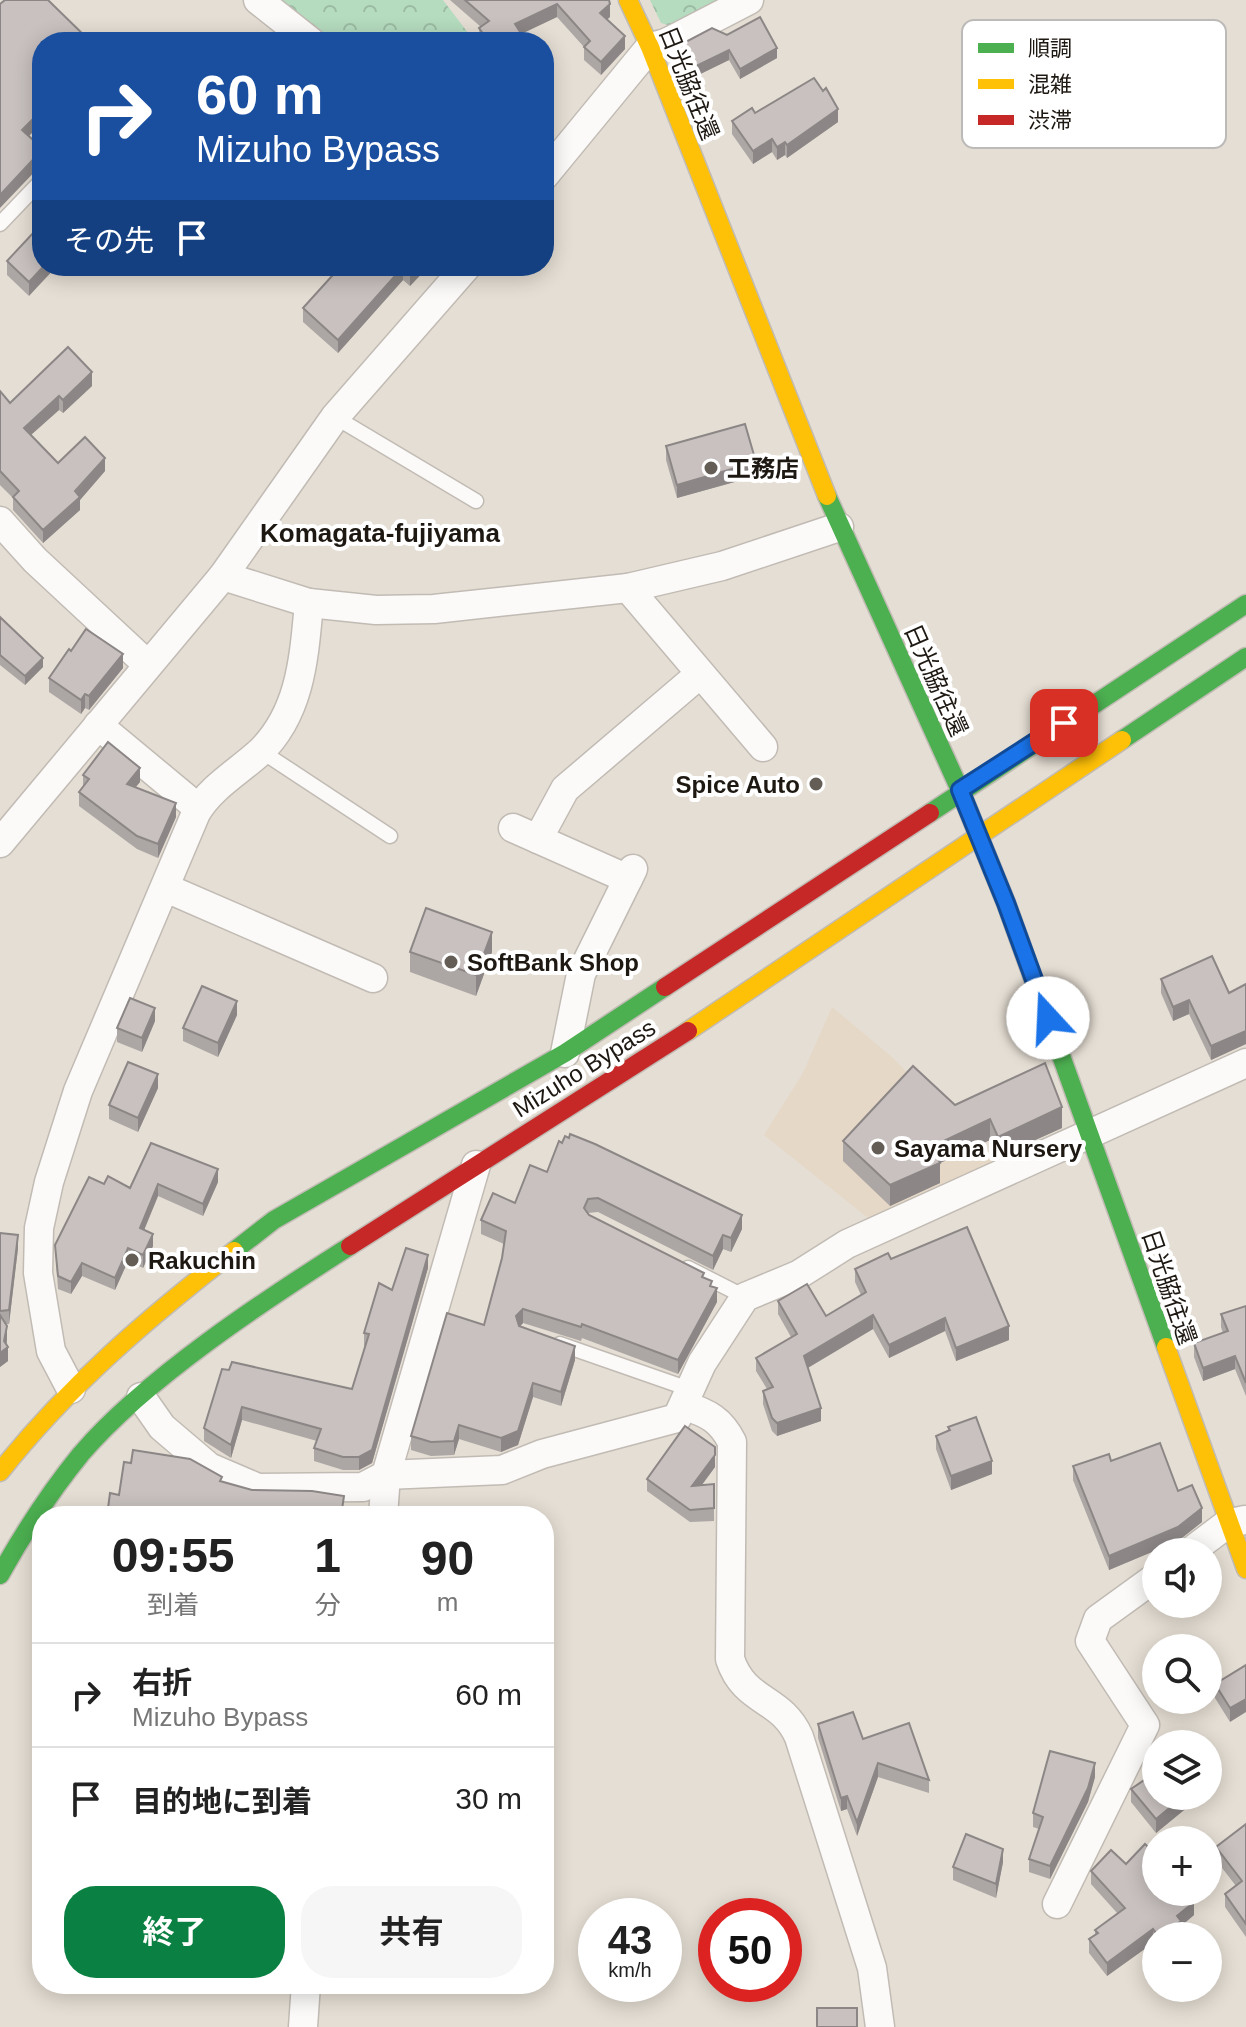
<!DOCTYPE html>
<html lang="ja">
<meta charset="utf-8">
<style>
:root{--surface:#fff;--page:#f6f6f6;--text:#222;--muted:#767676;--line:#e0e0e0;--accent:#0b8043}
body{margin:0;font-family:Helvetica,"Noto Sans JP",sans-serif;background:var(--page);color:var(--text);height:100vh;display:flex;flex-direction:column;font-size:30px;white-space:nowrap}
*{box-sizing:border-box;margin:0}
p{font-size:26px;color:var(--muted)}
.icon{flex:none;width:44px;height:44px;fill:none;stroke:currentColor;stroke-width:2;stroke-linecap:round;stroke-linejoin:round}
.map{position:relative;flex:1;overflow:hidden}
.drawer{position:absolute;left:32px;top:1506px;width:522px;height:488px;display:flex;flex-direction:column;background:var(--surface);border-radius:32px;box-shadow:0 4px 20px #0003}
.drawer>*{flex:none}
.guide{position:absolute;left:32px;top:32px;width:522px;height:244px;border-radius:32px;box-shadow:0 4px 20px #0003;background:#1a4fa0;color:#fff;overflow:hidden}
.controls{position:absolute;left:1142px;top:1538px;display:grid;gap:16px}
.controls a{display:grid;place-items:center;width:80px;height:80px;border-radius:50%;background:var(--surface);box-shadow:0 4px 20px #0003;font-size:40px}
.speed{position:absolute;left:578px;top:1898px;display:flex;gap:16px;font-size:40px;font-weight:700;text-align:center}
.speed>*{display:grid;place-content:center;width:104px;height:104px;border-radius:50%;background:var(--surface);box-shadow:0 4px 20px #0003;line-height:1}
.speed small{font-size:20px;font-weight:400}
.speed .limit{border:12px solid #d22;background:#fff;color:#111}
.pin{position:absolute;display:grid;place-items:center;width:68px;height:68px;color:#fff;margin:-34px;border-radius:16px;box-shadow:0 4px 12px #0006}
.me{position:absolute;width:88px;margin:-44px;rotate:340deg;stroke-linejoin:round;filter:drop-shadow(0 0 6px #0008)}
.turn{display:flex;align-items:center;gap:28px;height:168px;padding:0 32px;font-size:36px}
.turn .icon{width:104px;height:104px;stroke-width:2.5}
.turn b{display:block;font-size:56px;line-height:68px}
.then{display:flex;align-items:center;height:76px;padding:0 32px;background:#0003;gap:16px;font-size:30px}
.eta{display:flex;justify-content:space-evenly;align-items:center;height:136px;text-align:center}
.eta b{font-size:48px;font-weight:700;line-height:56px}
.button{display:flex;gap:16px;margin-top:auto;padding:16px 32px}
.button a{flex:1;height:92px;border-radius:32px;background:var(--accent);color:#fff;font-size:32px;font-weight:700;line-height:92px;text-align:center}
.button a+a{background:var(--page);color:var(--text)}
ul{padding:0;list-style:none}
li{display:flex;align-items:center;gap:24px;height:104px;padding:0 32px;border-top:2px solid var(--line)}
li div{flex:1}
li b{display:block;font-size:30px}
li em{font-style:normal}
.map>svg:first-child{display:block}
</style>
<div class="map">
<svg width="1246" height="2027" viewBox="0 0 1246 2027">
<defs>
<pattern id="forest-crowns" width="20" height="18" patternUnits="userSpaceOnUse" patternTransform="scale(2)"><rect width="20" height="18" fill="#b5dcbf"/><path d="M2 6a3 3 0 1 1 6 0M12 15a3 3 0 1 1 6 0" fill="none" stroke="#9bbca3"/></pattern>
</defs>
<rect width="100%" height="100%" fill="#e5ded4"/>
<polygon fill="#e6d8c6" points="832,1007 893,1058 997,1166 872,1221 764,1135 803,1073"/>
<g fill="url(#forest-crowns)">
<polygon points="275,0 443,0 475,42 327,42"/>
<polygon points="650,0 729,0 678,28 661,23"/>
</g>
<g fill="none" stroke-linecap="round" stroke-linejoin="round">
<defs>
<g id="lane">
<polyline points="0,224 42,180"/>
<polyline points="335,417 476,501"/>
<polyline points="261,751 390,836"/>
<polyline points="688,1268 745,1297"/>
<polyline points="560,1344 692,1390"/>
</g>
<g id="street">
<polyline points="258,0 311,42"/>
<polyline points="544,176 650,47 666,43 749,0"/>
<polyline points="0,521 35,560 148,665"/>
<polyline points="223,576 309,603 376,610 434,609 628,588 722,566 839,527"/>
<polyline points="628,588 763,747"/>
<polyline points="98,725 198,808"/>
<polyline points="513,828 628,879"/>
<polyline points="538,839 565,789 700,674"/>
<polyline points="0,843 223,576 335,417 467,266"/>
<polyline points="166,888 373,978"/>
<polyline points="565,1053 581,974 633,869"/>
<path d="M71,1389L51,1351L38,1273L39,1228L49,1182L78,1091L196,813C210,788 238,772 259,753C301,713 304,657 309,603"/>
<polyline points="141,1397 162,1427 209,1467 258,1488 363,1487 386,1475 502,1470 542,1454 677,1418 702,1363 745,1297 798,1275 847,1244 1246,1063"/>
<path d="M685,1406C708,1413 721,1420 732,1442L730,1659C745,1704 781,1696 799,1737L872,1968L880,2027"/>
<polyline points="383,1516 386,1475 476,1165"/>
<polyline points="1190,1552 1227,1524 1245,1520"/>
<polyline points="1057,1904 1145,1725 1090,1641 1098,1619 1156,1577"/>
<polyline points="303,2027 306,1984"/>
</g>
<g id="fast">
<polyline points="827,496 960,790 1006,903 1166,1347"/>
<polyline points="1122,740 1246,657"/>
<polyline points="930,813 1246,604"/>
<polyline points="234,1251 274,1220 565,1053 665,987"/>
<path d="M0,1575C24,1532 50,1492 81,1454C146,1378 265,1300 350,1246"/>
</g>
<g id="slow">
<polyline points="628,0 650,47 827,496"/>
<polyline points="688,1031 1122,740"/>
<polyline points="1166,1347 1246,1569"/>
<path d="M0,1472C68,1386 148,1318 234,1251"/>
</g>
<g id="jam">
<polyline points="665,987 930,813"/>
<polyline points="350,1246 688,1031"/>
</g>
</defs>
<use href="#lane" stroke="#c1bbb4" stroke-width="17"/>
<use href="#street" stroke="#c1bbb4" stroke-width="31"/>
<use href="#fast" stroke="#c1bbb4" stroke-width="21"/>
<use href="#slow" stroke="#c1bbb4" stroke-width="21"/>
<use href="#jam" stroke="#c1bbb4" stroke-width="21"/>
<use href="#lane" stroke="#fbfaf9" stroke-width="14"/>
<use href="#street" stroke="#fbfaf9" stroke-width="28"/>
<use href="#fast" stroke="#4caf50" stroke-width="18"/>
<use href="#slow" stroke="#ffc107" stroke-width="18"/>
<use href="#jam" stroke="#c62828" stroke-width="18"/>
</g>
<g fill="#aca6a4">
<polygon points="450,0 609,0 610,17 607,19 625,49 601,75 584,60 584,47 557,17 522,33 522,42 480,42 479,28 481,27"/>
<polygon points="712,28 777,58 740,79 729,60 688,80 678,56 678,46"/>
<polygon points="755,113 838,122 787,158 785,155 777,160 772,152 753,164 732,134 732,121"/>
<polygon points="35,231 29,296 7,275 7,261"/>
<polygon points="371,266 429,266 410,286 403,280 338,353 303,322 303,308 365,272"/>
<polygon points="92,386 63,413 59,410 31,435 58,463 105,471 80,500 80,510 43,543 13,510 13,498 0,485 0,391 10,403"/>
<polygon points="666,446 756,476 677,498 666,460"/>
<polygon points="0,617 43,667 25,685 0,665"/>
<polygon points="71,651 123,668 89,710 85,708 81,714 49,692 49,678"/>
<polygon points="83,775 140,782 135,787 176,817 158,858 137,849 79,806 79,792 83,788"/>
<polygon points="410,952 492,952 476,996 410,972"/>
<polygon points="1161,979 1229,993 1246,984 1246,1044 1211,1060 1189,1014 1173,1021 1161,993"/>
<polygon points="237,1015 218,1057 183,1041 183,1028"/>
<polygon points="155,1021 142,1052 117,1042 117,1028"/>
<polygon points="158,1088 138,1132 109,1119 109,1105"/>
<polygon points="955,1105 1062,1128 998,1157 990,1140 940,1163 940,1183 890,1206 843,1161 843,1141"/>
<polygon points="151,1143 218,1182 203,1216 158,1196 144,1230 153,1246 143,1268 128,1261 115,1290 82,1276 71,1294 58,1289 55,1245 104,1184 130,1188"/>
<polygon points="547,1172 742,1229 731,1252 723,1249 713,1270 598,1212 588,1213 589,1215 704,1278 712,1287 717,1302 678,1374 582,1338 581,1341 523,1323 520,1326 575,1360 561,1406 533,1397 518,1445 501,1452 459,1439 454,1455 431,1456 411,1450 411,1436 484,1325 502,1258 504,1244 481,1234 481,1220 515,1203"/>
<polygon points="0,1233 18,1248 9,1324 6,1324 8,1361 0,1367"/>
<polygon points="891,1259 1009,1340 956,1361 945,1331 889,1358 873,1329 808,1368 821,1421 777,1436 772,1431 763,1404 763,1391 767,1389 756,1371 756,1358 791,1337 778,1314 778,1301 826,1316 861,1295 855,1282 855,1269"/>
<polygon points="428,1268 372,1463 359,1470 343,1470 314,1461 314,1448 317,1441 242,1420 231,1458 204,1441 204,1428 222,1369 352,1389 365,1347 364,1346 364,1333 392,1290"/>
<polygon points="1246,1306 1246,1396 1235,1369 1203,1381 1194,1357 1194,1343 1223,1333 1221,1327 1221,1314"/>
<polygon points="948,1427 992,1474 951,1490 936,1449 936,1436 948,1431"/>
<polygon points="715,1447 715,1467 702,1485 714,1484 714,1521 690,1522 647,1491 647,1479"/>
<polygon points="1111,1461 1178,1491 1202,1522 1178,1541 1109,1570 1073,1480 1073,1466"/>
<polygon points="1246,1665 1230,1722 1215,1698 1215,1684"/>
<polygon points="818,1724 863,1739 929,1780 929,1793 878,1777 857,1836 847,1809 841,1811 818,1738"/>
<polygon points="1095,1777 1088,1802 1050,1879 1029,1872 1029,1859 1039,1829 1033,1827 1033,1813"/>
<polygon points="1131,1789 1195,1796 1195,1801 1156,1833 1131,1802"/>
<polygon points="1246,1824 1246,1937 1225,1907 1225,1894 1236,1886 1216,1860 1216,1847"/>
<polygon points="1003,1862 996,1898 953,1880 953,1867"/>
<polygon points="1126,1864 1194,1915 1181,1926 1181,1934 1179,1936 1156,1936 1156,1947 1153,1943 1107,1976 1089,1953 1089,1939 1095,1935 1095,1930 1118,1914 1091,1884 1091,1871"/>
</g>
<g fill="#8c8786">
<polygon points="557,4 557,17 515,37 515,24"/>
<polygon points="610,4 610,17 600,26 600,13"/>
<polygon points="522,35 522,42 512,42"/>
<polygon points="625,36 625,49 601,75 601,62"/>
<polygon points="777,48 777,58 740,79 740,69"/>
<polygon points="729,50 729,60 688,80 688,70"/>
<polygon points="838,109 838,122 787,158 787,145"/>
<polygon points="42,110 42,123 22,143 22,130"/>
<polygon points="772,139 772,152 753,164 753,151"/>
<polygon points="785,142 785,155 777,160 777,147"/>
<polygon points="42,150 42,164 0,208 0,195"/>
<polygon points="44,266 57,266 29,296 29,282"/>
<polygon points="416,266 429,266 410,286 410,273"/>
<polygon points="403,267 403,280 338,353 338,340"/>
<polygon points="92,372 92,386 63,413 63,400"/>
<polygon points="59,396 59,410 24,441 24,428"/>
<polygon points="105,458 105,471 80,500 80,510 43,543 43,530"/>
<polygon points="756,462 756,476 677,498 677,485"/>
<polygon points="123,654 123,668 89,710 89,696"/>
<polygon points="43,658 43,667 25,685 25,676"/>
<polygon points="85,694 85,708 81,714 81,700"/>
<polygon points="140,768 140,782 127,798 127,784"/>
<polygon points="176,803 176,817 158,858 158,844"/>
<polygon points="492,932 492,952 476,996 476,975"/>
<polygon points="1189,1000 1189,1014 1173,1021 1173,1007"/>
<polygon points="237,1001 237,1015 218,1057 218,1043"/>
<polygon points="155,1008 155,1021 142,1052 142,1038"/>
<polygon points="1246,1031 1246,1044 1211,1060 1211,1046"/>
<polygon points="158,1074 158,1088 138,1132 138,1118"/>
<polygon points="1062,1107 1062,1128 998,1157 998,1137"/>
<polygon points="990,1119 990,1140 940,1163 940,1183 890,1206 890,1185 933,1146"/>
<polygon points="218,1169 218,1182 203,1216 203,1204"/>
<polygon points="158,1184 158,1196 140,1240 140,1228"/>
<polygon points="742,1215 742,1229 731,1252 731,1238"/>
<polygon points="153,1234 153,1246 143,1268 143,1255"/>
<polygon points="18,1235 18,1248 9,1324 9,1310"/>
<polygon points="723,1235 723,1249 713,1270 713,1256"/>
<polygon points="128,1248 128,1261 115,1290 115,1278"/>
<polygon points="428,1255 428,1268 372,1463 359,1470 359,1457"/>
<polygon points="82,1263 82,1276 71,1294 71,1282"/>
<polygon points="717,1288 717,1302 678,1374 678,1360"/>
<polygon points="523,1309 523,1323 516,1331 516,1316"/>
<polygon points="873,1315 873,1329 804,1370 804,1356"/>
<polygon points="945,1318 945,1331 889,1358 889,1345"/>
<polygon points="7,1326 7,1340 5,1349 8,1347 8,1361 0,1367 0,1353"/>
<polygon points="1009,1326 1009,1340 956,1361 956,1348"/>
<polygon points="575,1346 575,1360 561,1406 561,1392"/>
<polygon points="1235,1356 1235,1369 1203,1381 1203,1368"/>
<polygon points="533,1383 533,1397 518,1445 501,1452 501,1438"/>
<polygon points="242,1407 242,1420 231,1458 231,1445"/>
<polygon points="821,1408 821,1421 777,1436 777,1423"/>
<polygon points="459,1425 459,1439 454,1455 454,1441"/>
<polygon points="715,1455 715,1467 692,1498 692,1486"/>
<polygon points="992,1461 992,1474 951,1490 951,1476"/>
<polygon points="1202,1508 1202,1522 1178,1541 1109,1570 1109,1556"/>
<polygon points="1246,1699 1246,1712 1230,1722 1230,1708"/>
<polygon points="878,1763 878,1777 857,1836 857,1822"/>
<polygon points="1095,1763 1095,1777 1088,1802 1050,1879 1050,1866"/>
<polygon points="847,1796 847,1809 841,1811 841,1798"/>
<polygon points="1184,1796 1195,1796 1195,1801 1156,1833 1156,1819"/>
<polygon points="1003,1849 1003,1862 996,1898 996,1884"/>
<polygon points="1194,1902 1194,1915 1181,1926 1181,1934 1179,1936 1163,1936 1177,1916"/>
<polygon points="1153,1929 1153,1943 1107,1976 1107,1963"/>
</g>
<g fill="#c8c1bf" stroke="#8c8786" stroke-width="2">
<polygon points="5,0 48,0 91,42 42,42 42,110 22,130 42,148 42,150 0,195 0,4"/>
<polygon points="465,0 609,0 610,4 600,13 625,36 601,62 584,47 590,41 557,4 515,24 522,35 512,42 489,42 479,28 489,21"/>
<polygon points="760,17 777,48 740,69 729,50 688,70 678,46 712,28 727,35"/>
<polygon points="814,78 823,91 826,88 838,109 787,145 785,142 777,147 772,139 753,151 732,121 752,108 755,113"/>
<polygon points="35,231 42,238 42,266 44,266 29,282 7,261"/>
<polygon points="341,266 358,266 365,272 371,266 416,266 410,273 403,267 338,340 303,308"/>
<polygon points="68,347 92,372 63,400 59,396 24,428 58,463 85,437 105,458 75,491 80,497 43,530 13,497 19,491 0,471 0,391 10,403"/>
<polygon points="745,424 756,462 677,485 666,446"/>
<polygon points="0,617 43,658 25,676 0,655"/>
<polygon points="86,629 123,654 89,696 85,694 81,700 49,678 69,649 71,651"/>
<polygon points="108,742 140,768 127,784 176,803 158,844 137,836 79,792 89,779 83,775"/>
<polygon points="426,908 492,932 476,975 410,952"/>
<polygon points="1212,956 1229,993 1246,984 1246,1031 1211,1046 1189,1000 1173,1007 1161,979"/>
<polygon points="202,986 237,1001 218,1043 183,1028"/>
<polygon points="130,998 155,1008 142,1038 117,1028"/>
<polygon points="128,1062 158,1074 138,1118 109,1105"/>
<polygon points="1045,1063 1062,1107 998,1137 990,1119 933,1146 940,1163 890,1185 843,1141 913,1066 955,1105"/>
<polygon points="570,1134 595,1144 742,1215 731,1238 723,1235 713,1256 598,1198 588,1199 584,1208 589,1215 704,1273 702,1277 712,1281 710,1286 717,1288 678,1360 582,1324 581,1327 523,1309 516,1316 519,1326 575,1346 561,1392 533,1383 518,1431 501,1438 459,1425 454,1441 431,1442 411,1436 447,1313 484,1325 502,1258 506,1231 481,1220 493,1193 515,1203 530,1165 547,1172 559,1141 562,1143 565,1136 569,1138"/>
<polygon points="151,1143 218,1169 203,1204 158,1184 140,1228 153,1234 143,1255 128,1248 115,1278 82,1263 71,1282 58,1276 55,1245 89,1177 104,1184 108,1176 130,1188"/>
<polygon points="967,1227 1009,1326 956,1348 945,1318 889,1345 873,1315 804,1356 821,1408 777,1423 772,1418 763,1391 773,1387 756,1358 797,1334 778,1301 807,1284 826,1316 866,1292 855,1269 888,1253 891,1259"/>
<polygon points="0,1233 18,1235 9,1310 0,1311"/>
<polygon points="406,1248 428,1255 372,1450 359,1457 343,1457 314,1448 321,1429 242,1407 231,1445 204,1428 222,1369 229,1370 232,1362 352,1389 369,1334 364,1333 379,1283 392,1290"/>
<polygon points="1246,1306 1246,1383 1235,1356 1203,1368 1194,1343 1228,1331 1221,1314"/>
<polygon points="0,1315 7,1326 4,1341 8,1347 0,1353"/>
<polygon points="976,1417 992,1461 951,1476 936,1436 950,1430 948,1427"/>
<polygon points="685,1426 715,1447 715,1455 692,1486 714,1484 714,1508 690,1510 647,1479"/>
<polygon points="1160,1443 1178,1491 1192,1485 1202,1508 1178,1527 1109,1556 1073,1466 1109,1454 1111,1461"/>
<polygon points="133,1450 190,1459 222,1477 220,1481 252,1490 312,1491 344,1496 341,1516 107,1516 110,1493 119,1495 124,1462 131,1463"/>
<polygon points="1246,1665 1246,1699 1230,1708 1215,1684"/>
<polygon points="853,1712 863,1739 909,1723 929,1780 878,1763 857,1822 847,1796 841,1798 818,1724"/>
<polygon points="1050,1751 1095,1763 1088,1788 1050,1866 1029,1859 1043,1817 1033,1813"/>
<polygon points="1156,1772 1156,1796 1184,1796 1156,1819 1131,1789"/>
<polygon points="1246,1824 1246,1924 1225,1894 1242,1881 1216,1847"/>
<polygon points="966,1834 1003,1849 996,1884 953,1867"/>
<polygon points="1145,1844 1156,1854 1156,1892 1187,1892 1194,1902 1177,1916 1181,1921 1163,1936 1158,1936 1153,1929 1107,1963 1089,1939 1098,1933 1095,1930 1125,1908 1091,1871 1111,1850 1126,1864"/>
<rect x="817" y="2008" width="40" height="19"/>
</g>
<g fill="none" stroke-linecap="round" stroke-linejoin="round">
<defs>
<polyline id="route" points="1048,1018 1006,903 960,790 1064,723"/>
</defs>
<use href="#route" stroke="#114b97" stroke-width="20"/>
<use href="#route" stroke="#1a73e8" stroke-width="14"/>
</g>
<g fill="#645d56" stroke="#fff" stroke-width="3">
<circle cx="711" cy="468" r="8"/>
<circle cx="816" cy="784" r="8"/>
<circle cx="451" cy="962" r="8"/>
<circle cx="878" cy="1148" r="8"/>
<circle cx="132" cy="1260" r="8"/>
</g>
<g text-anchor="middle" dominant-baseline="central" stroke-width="8" stroke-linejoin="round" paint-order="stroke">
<g font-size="24" fill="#1e1812" stroke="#fff">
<text transform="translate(689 83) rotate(68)">日光脇往還</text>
<text transform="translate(936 680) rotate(66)">日光脇往還</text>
<text transform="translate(584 1068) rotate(-32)">Mizuho Bypass</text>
<text transform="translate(1169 1287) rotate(71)">日光脇往還</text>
</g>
<g font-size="24" font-weight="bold" fill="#1e1812" stroke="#fff" text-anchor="start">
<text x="727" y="468">工務店</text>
<text x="800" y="784" text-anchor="end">Spice Auto</text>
<text x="467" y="962">SoftBank Shop</text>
<text x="894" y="1148">Sayama Nursery</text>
<text x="148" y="1260">Rakuchin</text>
</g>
<g font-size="26" font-weight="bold" fill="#1e1812" stroke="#fff">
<text x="380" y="533">Komagata-fujiyama</text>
</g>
</g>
<rect x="962" y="20" width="264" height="128" rx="12" fill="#fff" stroke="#bcbab8" stroke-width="2"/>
<rect x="978" y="43" width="36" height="10" fill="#4caf50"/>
<rect x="978" y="79" width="36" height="10" fill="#ffc107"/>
<rect x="978" y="115" width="36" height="10" fill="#c62828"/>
<g font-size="22" fill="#1e1812">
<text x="1028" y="56">順調</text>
<text x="1028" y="92">混雑</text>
<text x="1028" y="128">渋滞</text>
</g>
</svg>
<div class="controls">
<a><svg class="icon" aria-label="sound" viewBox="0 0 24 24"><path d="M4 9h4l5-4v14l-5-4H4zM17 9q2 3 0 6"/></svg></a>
<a><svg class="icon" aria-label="search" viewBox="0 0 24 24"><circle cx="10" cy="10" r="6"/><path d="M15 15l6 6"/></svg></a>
<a><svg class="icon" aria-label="layers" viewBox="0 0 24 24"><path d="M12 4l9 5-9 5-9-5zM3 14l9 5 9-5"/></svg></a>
<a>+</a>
<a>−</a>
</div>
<div class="speed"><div>43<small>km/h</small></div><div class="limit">50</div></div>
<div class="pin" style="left:1064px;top:723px;background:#d93025"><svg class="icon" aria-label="arrive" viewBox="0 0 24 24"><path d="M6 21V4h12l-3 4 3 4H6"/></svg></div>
<svg class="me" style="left:1048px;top:1018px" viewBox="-20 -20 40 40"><circle r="19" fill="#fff"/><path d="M0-13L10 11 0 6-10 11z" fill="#1a73e8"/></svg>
<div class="guide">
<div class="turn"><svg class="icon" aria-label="right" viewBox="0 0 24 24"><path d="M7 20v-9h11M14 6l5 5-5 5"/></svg><div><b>60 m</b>Mizuho Bypass</div></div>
<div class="then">その先<svg class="icon" aria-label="arrive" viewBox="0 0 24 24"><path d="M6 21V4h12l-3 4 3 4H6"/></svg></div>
</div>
<section class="drawer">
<div class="eta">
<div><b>09:55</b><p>到着</p></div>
<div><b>1</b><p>分</p></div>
<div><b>90</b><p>m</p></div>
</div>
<ul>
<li><svg class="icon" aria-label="right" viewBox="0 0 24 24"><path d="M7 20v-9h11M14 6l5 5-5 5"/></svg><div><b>右折</b><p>Mizuho Bypass</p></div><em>60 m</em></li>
<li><svg class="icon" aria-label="arrive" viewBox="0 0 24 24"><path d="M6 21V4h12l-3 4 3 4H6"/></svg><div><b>目的地に到着</b></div><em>30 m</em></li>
</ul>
<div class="button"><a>終了</a><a>共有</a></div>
</section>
</div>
